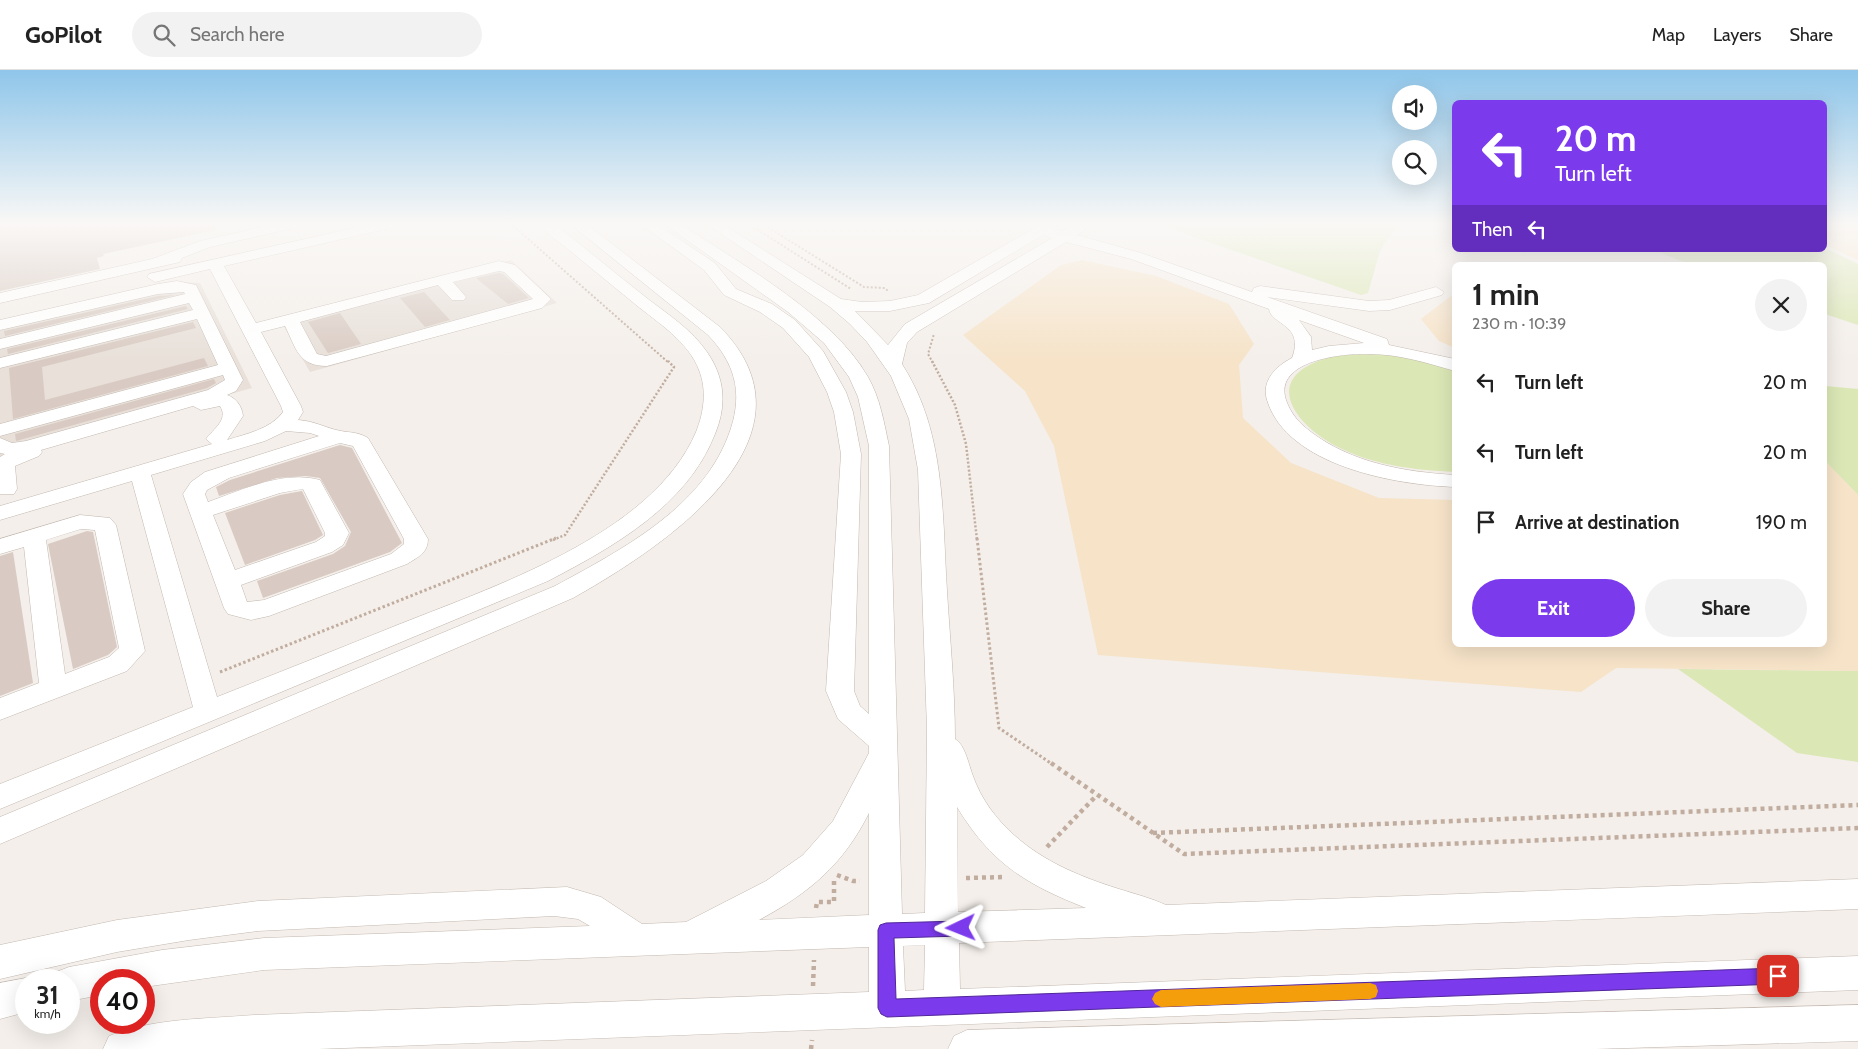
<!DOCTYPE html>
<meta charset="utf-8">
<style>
:root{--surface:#fff;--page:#f2f2f2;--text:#222;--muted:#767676;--line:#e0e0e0;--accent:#7c3aed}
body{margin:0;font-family:Cabin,sans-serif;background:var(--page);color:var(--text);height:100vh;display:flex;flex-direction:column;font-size:19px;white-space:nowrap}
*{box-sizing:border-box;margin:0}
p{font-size:16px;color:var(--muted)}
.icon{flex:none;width:28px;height:28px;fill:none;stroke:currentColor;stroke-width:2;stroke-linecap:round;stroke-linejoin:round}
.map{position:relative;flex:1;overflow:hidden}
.sheet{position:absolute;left:1452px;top:192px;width:375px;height:385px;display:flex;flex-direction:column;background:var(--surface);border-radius:8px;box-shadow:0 5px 20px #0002}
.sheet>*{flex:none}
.banner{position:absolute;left:1452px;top:30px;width:375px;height:152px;border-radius:8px;box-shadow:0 5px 20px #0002;background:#7c3aed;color:#fff;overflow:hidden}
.tools{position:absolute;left:1392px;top:15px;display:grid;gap:10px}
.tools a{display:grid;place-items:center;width:45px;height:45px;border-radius:50%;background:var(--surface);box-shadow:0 5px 20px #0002;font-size:25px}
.speed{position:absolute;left:15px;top:899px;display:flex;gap:10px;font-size:25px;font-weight:700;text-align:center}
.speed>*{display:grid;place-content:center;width:65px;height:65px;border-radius:50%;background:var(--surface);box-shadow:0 5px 20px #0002;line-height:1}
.speed small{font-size:12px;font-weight:400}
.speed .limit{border:8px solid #d22;background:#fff;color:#111}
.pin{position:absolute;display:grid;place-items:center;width:42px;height:42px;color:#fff;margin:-21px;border-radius:10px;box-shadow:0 2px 8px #0006}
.me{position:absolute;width:55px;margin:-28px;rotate:268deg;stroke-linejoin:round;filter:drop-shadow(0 0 4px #0008)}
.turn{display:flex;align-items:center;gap:18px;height:105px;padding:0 20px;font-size:22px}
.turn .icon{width:65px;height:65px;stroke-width:2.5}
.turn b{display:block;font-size:35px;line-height:42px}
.then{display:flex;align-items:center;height:48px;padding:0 20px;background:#0003;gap:10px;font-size:19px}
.round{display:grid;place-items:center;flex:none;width:52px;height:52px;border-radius:26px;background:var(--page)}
.summary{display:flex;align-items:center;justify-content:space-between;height:85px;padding:0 20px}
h1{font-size:30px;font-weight:700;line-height:38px}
.primary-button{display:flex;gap:10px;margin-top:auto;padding:10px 20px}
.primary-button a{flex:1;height:58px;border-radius:30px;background:var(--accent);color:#fff;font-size:20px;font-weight:700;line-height:58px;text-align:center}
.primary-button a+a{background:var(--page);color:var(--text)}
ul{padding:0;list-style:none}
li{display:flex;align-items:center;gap:15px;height:70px;padding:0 20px}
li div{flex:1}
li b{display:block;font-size:19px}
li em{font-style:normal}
header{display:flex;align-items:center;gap:30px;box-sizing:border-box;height:70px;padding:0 25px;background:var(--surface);border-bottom:1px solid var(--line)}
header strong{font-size:24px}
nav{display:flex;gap:28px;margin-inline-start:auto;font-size:18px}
.search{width:350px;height:45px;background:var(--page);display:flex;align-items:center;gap:12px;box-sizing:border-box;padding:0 18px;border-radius:28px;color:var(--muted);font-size:19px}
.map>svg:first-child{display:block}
</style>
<header>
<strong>GoPilot</strong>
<div class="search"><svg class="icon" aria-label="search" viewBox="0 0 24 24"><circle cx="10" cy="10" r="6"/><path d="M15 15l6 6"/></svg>Search here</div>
<nav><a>Map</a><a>Layers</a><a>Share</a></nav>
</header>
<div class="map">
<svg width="1858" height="979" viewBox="0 0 1858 979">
<rect width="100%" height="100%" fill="#f4efea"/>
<g fill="#e8e0d9">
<polygon points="511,190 557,233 310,302 279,248"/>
<polygon points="181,212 200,213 252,318 0,389 0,254"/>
</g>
<g fill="#dbe7b5">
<polygon points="1160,153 1403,153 1391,164 1380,181 1368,223 1361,225 1194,167"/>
<polygon points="1825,178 1858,194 1858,255 1825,244 1825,195 1698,195 1681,191 1653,180 1825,180"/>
<path d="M1381,284L1416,289L1455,301V402C1414,400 1371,395 1334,375C1296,354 1262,311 1321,290C1340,283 1361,285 1381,284Z"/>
<polygon points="1825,316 1858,319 1858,425 1825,391"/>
<polygon points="1678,599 1858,601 1858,692 1797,683"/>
</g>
<g fill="#f6e3c8">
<polygon points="1825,153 1858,153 1858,190 1825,175"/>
<polygon points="1082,190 1156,206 1229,234 1254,274 1239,295 1243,348 1291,393 1379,428 1455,430 1455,575 1825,575 1825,391 1858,425 1858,601 1616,598 1581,622 1098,585 1054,376 1025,321 963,265 1061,195"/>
<polygon points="1455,223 1455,278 1439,271 1421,249"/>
</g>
<g fill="#d9cbc3">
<polygon points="0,153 215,153 216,160 103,184 104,186 97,188 100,199 0,221"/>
<polygon points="499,203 503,204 529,228 508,234 476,208"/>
<polygon points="424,222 450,250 425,257 400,228"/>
<polygon points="175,225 5,266 4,261 158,226"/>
<polygon points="186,236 188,239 8,284 7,279"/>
<polygon points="340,243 361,274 328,283 308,252"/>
<polygon points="193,252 196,258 42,297 45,330 204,288 208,296 13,349 9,298"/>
<polygon points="214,309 216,313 207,318 16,371 15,364"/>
<polygon points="340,375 352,378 402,473 390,482 263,528 257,511 333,484 345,476 351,462 320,408 306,406 277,408 219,426 216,417 230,410"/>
<polygon points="302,421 323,465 315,470 245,495 225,443 280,425"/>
<polygon points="87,461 93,462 117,577 108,585 73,599 48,474"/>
<polygon points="13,482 33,613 0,626 0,486"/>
</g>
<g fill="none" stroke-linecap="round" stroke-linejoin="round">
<defs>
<g id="minor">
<polygon points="280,153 305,153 303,156 210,177 182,188 180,192 0,233 0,223 152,189 200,171"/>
<path d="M377,153H402L395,157L224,196L256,253L499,191L515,195L551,229L542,238L327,296C298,296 296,278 285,256L261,262L301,336L303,342L298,350C315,351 325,358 341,361C352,363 358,362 368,368L428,469C428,483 418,487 407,494L269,546L251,550L228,544L224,538L183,424L191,412L205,402L319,366L310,363L286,361L265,371L151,405L217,627C275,604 333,581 390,558C489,518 652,466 696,362C704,342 707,320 699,300C688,271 658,253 635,234C613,216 591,198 569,180C560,172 544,163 538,153H554C585,178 616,204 648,229C669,245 692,260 707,282C725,308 727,335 715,364C687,436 613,477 548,511L0,739V714L193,637L132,411L0,450V436L212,374L206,369C213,359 229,350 220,336L201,340L193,336L41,380L42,382L39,386L15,396L17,419L14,424H0V387L5,384L0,383V368L12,373L26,371L208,320L225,310L223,305L0,366V354L218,295L197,249L0,298V288L193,240L189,233L0,279V269L185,224L184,222L158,224L0,260V250L158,214L177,211L196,215L243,310L236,321L227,325C236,328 242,336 243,346L227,370C246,364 271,359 283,342L281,336L210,199L155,212L147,207L149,204ZM499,201L504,202L533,229L326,286L317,284L300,252L438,215L452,230H464L466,227L453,212ZM340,373L353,376L404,469V474L391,484L264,530L247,532L241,515L332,482L343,475L349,463L320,410C283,400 242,420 208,432L205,424L207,420L229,408ZM303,419L325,463V466L316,472L235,500L213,445L280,423Z"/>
<path d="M569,153H585L720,257C830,369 660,479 573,528L0,774V747L555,516C623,479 706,436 731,358C743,321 734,292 708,265Z"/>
<path d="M639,153H655L715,193L736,219L772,234L795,250L823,281L846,322L853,342L861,384L854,621L860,636L869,644V376L858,327L849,307L824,273L788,242L663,153H679C739,193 832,244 868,307C880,328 884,352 889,376L902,844L925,843L927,659L918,400L909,349L891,306L867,272L850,254L830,237L705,153H721L841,229L862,232L890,231L918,225L1043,153H1060L1053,159L1063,161L1077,153H1094L1077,165L1141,183L1252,222L1254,218L1260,216L1369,231L1389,230L1436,217L1444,222L1442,225L1390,240L1369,241L1267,227L1387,269L1389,275L1455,289V301C1427,293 1399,284 1369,284C1344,283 1273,290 1286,330C1291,344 1299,353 1311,362C1352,393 1405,402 1455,405V417C1396,415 1287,396 1267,330C1261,311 1276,296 1292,288C1305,254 1271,255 1269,239L1131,189L1066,172L917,262L907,273L902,294C946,362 942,443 947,521C950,570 955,620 955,669C965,674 969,696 973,706C981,729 996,749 1014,765C1044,792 1081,807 1119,819C1135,824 1151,828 1166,835L1858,809V839L959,873L960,919L1858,886V920L318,979H103L109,966C153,948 207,949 254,945L869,922V877L264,900L144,917V910H101V925L69,931V910H53L56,902L69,897L162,880L264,868L590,856L578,849L554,846L258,861L189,870L117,882L0,909V875L117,850L258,831L567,817L601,827L642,854L686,852L766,811L803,785L833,751L869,683V676L838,649L826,621L841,384L834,342L827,322L809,287L783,258L760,242L724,225L704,200ZM1043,165L1052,168L905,254L888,275L855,241H890L929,233ZM1299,250L1364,273L1329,276L1312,280L1311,267ZM957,737C991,793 1025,814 1086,838L958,842ZM869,743V845L759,850C809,823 843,795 869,743ZM925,875L924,920L905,921L903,876Z"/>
<path d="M80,445L110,448L116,455L145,581L127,601L0,650V628L39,613L24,477L0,484V469ZM81,459L95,460L119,578L109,587L65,604L46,470Z"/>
<polygon points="26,908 32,910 26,910 26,942 0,949 0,913"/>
<polygon points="1858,935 1858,971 1595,979 948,979 954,966 967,960"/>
</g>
</defs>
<use href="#minor" stroke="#c3b8b0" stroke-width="1"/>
<g stroke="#c1ad9f" stroke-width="2" stroke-dasharray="2 2" stroke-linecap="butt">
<polyline points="510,153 669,293"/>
<polyline points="747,153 851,219"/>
<polyline points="761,153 864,217 885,218 888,221"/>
<polyline points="933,293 928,284 934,264"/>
</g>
<g stroke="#c1ad9f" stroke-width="2.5" stroke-dasharray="2 2" stroke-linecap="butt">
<polyline points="932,291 955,335 966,374 977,470"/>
<polyline points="553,470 565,465 674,297 668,291"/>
</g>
<g stroke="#c1ad9f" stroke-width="3" stroke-dasharray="2.5 2.5" stroke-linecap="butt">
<polyline points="977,468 999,658 1052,694"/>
<polyline points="220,602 556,468"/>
</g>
<g stroke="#c1ad9f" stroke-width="4.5" stroke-dasharray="4 4" stroke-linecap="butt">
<polyline points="1051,693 1184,784 1858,758"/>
<polyline points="1153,763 1858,735"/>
<polyline points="1047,777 1097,725"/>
<polyline points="837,805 853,811 860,811"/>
<polyline points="966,808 1005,807"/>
<polyline points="816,838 817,832 834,832 834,809"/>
<polyline points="813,916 814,890"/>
<polyline points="811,979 812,970"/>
</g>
<use href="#minor" fill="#fff" fill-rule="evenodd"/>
</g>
<linearGradient id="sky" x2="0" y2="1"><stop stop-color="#8fc6ea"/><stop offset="0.53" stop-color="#faf8f6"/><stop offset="1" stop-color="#faf8f6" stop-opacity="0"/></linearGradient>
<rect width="1858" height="290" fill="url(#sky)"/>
<polygon fill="#7c3aed" stroke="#51269a" points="961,851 967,853 970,858 967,863 961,866 894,868 896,929 1778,898 1784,900 1787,906 1784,912 1778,914 887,947 881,944 878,938 878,860 880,855 886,853"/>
<polygon fill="#f59e0b" points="1370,913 1376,915 1378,921 1376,927 1370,929 1161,937 1155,934 1152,929 1155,923 1161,920"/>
</svg>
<div class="tools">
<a><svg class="icon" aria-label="sound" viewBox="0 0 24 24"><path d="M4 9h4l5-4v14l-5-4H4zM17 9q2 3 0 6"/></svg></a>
<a><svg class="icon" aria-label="search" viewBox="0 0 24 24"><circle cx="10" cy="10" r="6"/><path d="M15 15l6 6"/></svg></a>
</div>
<div class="speed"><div>31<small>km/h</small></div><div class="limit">40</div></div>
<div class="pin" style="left:1778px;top:906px;background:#d93025"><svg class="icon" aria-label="arrive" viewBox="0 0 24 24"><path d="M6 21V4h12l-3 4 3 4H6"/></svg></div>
<svg class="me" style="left:961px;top:858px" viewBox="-20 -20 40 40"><path d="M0-17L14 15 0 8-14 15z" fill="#7c3aed" stroke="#fff" stroke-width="4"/></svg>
<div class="banner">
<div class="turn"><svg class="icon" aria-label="left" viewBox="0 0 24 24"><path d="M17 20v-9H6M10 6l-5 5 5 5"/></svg><div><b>20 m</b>Turn left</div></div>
<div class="then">Then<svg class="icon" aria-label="left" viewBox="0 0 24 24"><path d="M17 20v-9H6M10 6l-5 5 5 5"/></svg></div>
</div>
<section class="sheet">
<div class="summary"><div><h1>1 min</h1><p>230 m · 10:39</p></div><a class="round"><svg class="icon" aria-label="close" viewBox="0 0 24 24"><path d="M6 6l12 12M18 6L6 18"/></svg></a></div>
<ul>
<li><svg class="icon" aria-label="left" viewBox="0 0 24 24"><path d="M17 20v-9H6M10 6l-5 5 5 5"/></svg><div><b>Turn left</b></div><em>20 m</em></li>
<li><svg class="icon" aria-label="left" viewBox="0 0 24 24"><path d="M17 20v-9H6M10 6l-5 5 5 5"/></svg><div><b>Turn left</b></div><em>20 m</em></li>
<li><svg class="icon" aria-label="arrive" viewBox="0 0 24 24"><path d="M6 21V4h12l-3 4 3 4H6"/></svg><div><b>Arrive at destination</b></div><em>190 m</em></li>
</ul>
<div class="primary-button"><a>Exit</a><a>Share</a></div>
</section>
</div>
